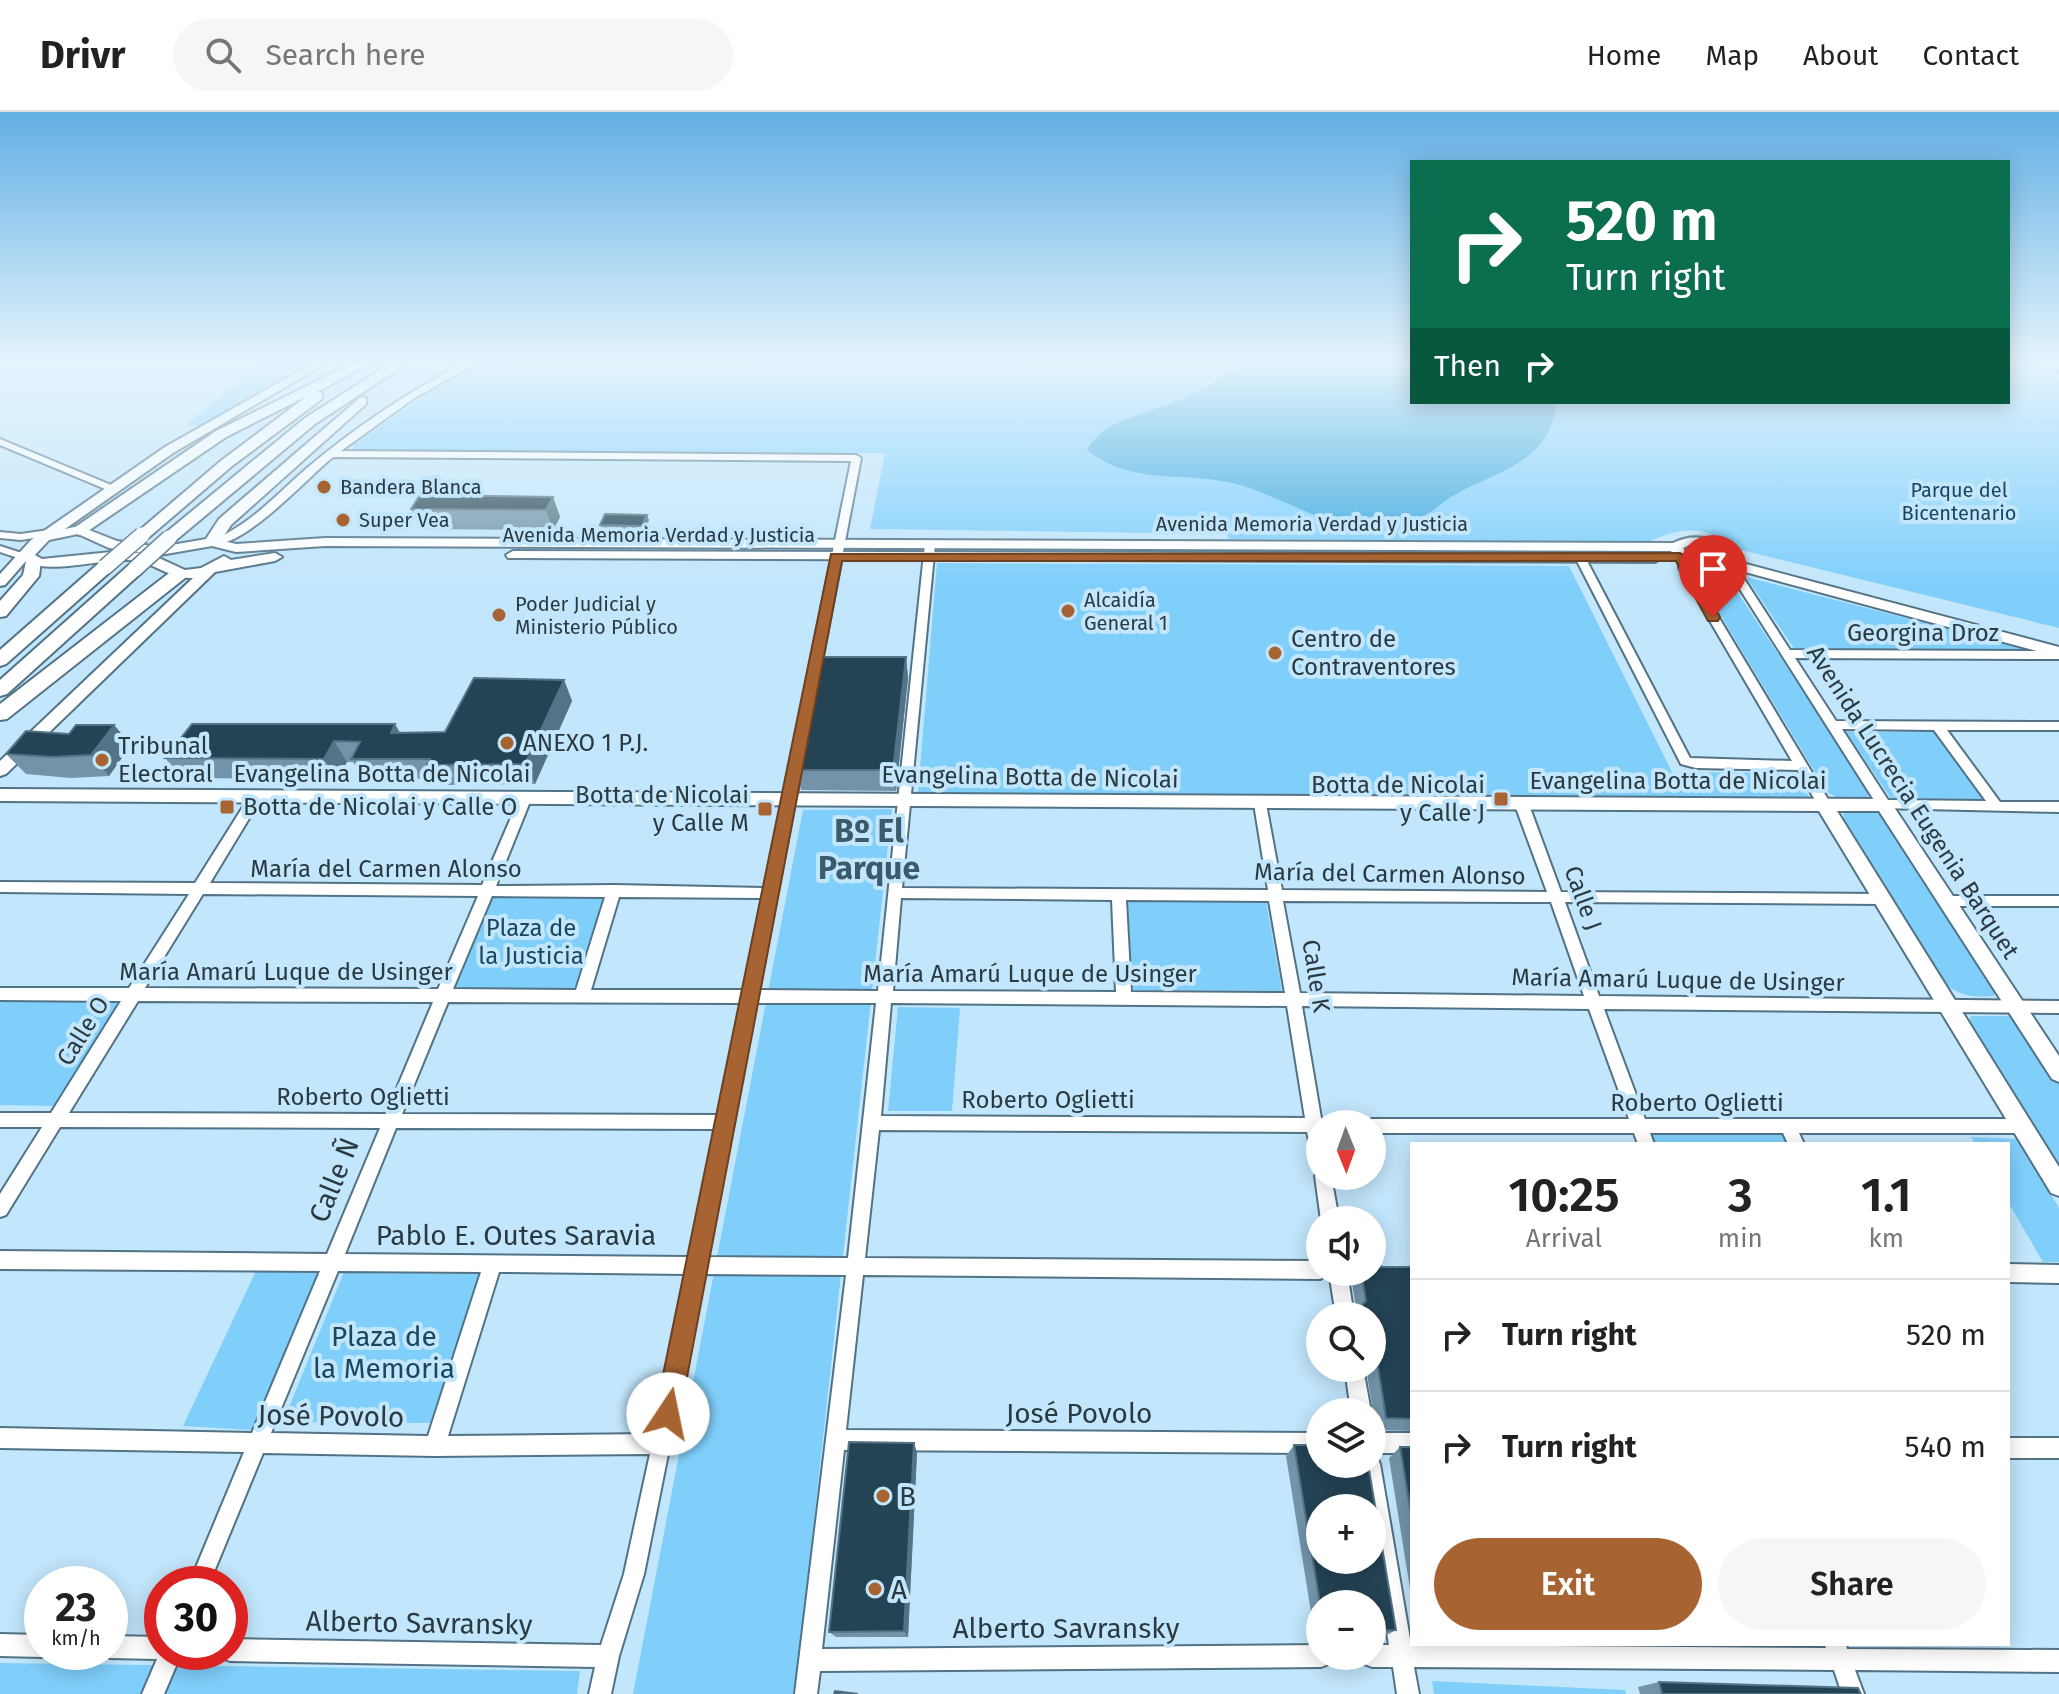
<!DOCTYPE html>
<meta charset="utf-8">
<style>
:root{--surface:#fff;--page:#f6f6f6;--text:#222;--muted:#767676;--line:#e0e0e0;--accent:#a76332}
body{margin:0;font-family:"Fira Sans",sans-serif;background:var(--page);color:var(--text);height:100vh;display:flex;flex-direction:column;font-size:30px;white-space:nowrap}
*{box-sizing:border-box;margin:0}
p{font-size:26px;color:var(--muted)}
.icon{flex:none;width:44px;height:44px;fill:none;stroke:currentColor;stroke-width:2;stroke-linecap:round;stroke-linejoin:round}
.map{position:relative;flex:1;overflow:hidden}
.side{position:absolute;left:1410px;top:1030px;width:600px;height:504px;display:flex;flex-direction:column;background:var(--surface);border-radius:0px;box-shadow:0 4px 20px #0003}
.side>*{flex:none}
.hud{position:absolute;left:1410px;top:48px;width:600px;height:244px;border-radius:0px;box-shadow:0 4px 20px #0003;background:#0b6e4f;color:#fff;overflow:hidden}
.needle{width:52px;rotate:179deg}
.buttons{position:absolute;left:1306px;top:998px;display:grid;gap:16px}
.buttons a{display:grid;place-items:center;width:80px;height:80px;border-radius:50%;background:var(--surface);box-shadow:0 4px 20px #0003;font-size:40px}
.speed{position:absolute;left:24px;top:1454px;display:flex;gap:16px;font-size:40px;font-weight:700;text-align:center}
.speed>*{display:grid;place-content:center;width:104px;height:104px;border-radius:50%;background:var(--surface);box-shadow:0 4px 20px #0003;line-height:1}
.speed small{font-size:20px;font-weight:400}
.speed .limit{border:12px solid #d22;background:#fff;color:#111}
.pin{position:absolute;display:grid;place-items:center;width:68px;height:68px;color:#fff;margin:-82px -34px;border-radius:50% 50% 50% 0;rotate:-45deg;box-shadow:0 0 8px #0007}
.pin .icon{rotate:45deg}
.me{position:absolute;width:88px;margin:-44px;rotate:11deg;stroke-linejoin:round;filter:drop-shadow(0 0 6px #0008)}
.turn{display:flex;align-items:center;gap:28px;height:168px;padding:0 24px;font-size:36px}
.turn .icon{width:104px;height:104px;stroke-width:2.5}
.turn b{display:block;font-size:56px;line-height:68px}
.then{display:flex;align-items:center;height:76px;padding:0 24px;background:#0003;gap:16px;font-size:30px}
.eta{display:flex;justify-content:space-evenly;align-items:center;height:136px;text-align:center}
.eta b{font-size:48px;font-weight:600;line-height:56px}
.cta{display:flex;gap:16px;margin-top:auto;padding:16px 24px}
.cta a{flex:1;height:92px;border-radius:48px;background:var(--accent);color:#fff;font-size:32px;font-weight:600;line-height:92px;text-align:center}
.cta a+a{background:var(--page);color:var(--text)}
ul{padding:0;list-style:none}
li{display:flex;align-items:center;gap:24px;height:112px;padding:0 24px;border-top:2px solid var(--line)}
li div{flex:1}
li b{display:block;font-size:30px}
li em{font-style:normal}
header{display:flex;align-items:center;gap:48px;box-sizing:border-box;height:112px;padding:0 40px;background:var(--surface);border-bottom:2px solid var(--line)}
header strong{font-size:38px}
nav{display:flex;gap:44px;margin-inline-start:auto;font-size:28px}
.search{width:560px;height:72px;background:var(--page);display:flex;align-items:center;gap:20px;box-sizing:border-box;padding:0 28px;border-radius:44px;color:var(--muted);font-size:30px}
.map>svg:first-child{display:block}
</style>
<header>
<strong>Drivr</strong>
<div class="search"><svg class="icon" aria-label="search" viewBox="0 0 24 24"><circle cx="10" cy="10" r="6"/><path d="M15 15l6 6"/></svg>Search here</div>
<nav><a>Home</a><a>Map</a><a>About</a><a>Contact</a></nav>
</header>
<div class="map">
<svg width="2059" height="1582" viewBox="0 0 2059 1582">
<rect width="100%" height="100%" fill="#c2e6fb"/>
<g fill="#80cffb">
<polygon points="263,250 307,250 201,314 187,313"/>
<path d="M486,250H1412V290H2008V250H2036L2059,268V516L1737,437C1706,413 1683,414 1648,430L1229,427L1227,422L870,417L885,341L355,339L353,333L445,269Z"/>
<polygon points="937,451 1569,454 1672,660 1795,661 1809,685 918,681"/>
<polygon points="1705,459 1726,463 1870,681 1866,686 1838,686 1827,680 1696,463"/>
<polygon points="1746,465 2027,537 2030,541 1795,538"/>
<polygon points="1846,620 1935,620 1986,687 1892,688"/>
<polygon points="892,697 795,1582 633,1582 803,698"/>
<path d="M1874,699L1888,706L1996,872L1994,884C1973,886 1961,884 1943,871L1843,708L1844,700Z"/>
<polygon points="491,783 604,784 574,877 455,876"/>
<polygon points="1127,789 1266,789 1282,879 1133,878"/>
<polygon points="0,887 124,888 58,994 0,993"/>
<polygon points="898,895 960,896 952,999 888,999"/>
<polygon points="1971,904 2009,904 2019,910 2059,970 2059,1059 1969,910"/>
<polygon points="1648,1021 1785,1022 1790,1032 1652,1032"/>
<polygon points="1971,1025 2018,1027 2059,1096 2059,1150 2043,1150 2008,1090 2008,1032 1975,1032"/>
<polygon points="256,1159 319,1161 252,1318 183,1314"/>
<polygon points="344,1160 482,1162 431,1311 283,1310"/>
<polygon points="0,1551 580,1559 577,1582 0,1582"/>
<polygon points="1432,1569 1625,1578 1626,1582 1434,1582"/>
</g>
<path fill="#39a7dd" d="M1240,250H1412V290H1556C1553,348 1499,359 1456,382C1444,388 1433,401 1420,405C1397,412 1365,414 1341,410C1303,403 1270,380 1232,371C1179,359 1133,374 1087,338C1105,304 1159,300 1191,283C1206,276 1221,266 1235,257Z"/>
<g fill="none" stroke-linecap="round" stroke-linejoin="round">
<defs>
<g id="minor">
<path d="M467,250H478L413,287L341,339L856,343L861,346L759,878L878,879L925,432L930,429L935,432L902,776L1268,778L1254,692L1260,687L1266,692L1282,778L1547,780L1515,693L1522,688L1529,693L1561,780L1883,782L1888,783L1890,787L1888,791L1883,792L1565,790L1599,884L2059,889V901L1604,897L1645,1007H2022L2028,1009L2030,1014L2028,1019L2022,1021H1799L1804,1032H1788L1783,1021H1650L1654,1032H1638L1634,1021H1372V1012H1365L1372,1007H1629L1589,897L1302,894L1321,1006L1326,1008L1328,1012H1320V1054L1314,1051L1307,1020L879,1018L865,1146L1320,1149V1160H1328L1326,1164L1320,1167L863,1163L846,1318L1320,1321V1341L844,1338L822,1537L1320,1533V1544H1332L1329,1552L1321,1555L820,1559L817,1582H795L846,1163L704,1162L644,1462L619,1544L611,1582H589L595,1555L230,1549L222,1546L220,1540H230V1527L601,1533L624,1462L650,1342L435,1344L263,1341L209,1472H189L244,1340L0,1336V1316L252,1321L320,1159L0,1157V1139L327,1142L380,1016L60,1015L6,1103L0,1105V1082L42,1015H0V1001H51L121,889L0,888V876H129L189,782L0,780V770L195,771L251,682L256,680L262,685L210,771L482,773L519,687L525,682L531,687L496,774L614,773L765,776L851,349L333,345C307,366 246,434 214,432V428C252,411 277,382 307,356C356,315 410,278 467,250ZM203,782L478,784L438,877L145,876ZM492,784L605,785L576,878L453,877ZM619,785L762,786L744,878H591ZM901,786L1112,788L1116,880L893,879ZM1126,788L1269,789L1285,881L1131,880ZM1283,789L1551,790L1584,884L1300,881ZM138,889L433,890L386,1002L69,1001ZM448,890L741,891L719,1003L402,1002ZM756,891H876L848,1146L708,1145ZM891,891L1287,894L1305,1006L881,1004ZM396,1016L716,1017L690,1145L345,1142ZM338,1159L481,1160L428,1324L271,1321ZM499,1160L687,1162L654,1322L448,1324Z"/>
<polygon points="0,327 116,375 118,377 110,379 0,333"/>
<polygon points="55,417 59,418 59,422 21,428 0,426 0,420 21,422"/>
<polygon points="0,434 34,445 35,447 30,450 0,440"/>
<polygon points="1581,444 1586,447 1690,646 1792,649 1679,456 1679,446 1687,446 1689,456 1832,694 1830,697 1820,697 1798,658 1696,656 1681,652 1576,447"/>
<path d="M1720,449L1739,459L1790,538L2059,539V547L1795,546L1836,609L2059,610V618H1947L2000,690H2059V700L1879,696L1731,463L1715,452ZM1842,617L1934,618L1986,689L1888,688Z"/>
<polygon points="1946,784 2059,784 2059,794 1946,794 1941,793 1939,789 1941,785"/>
<polygon points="1320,1057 1320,1064 1331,1064 1339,1108 1321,1108 1315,1064"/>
<polygon points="2008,1152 2059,1153 2059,1171 2008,1170"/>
<polygon points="1329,1160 1347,1160 1354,1204 1336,1204"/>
<polygon points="1345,1256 1363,1256 1371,1300 1351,1300"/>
<rect x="1372" y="1321" width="40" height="20"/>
<rect x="2008" y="1326" width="51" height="20"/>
<polygon points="1372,1343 1377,1345 1380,1352 1411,1533 1826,1536 1824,1532 1846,1532 1847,1537 2059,1538 2059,1560 1855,1558 1864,1582 1842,1582 1834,1558 1414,1555 1419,1582 1397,1582 1393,1555 1372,1555 1364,1552 1361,1544 1372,1544 1372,1533 1389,1533 1372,1426 1372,1396 1367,1396 1360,1352 1372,1352"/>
<polygon points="0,1522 42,1523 42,1540 50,1540 42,1545 0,1544"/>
<polygon points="110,1524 162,1525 162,1540 182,1540 164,1582 142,1582 157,1547 110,1546 102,1543 101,1540 110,1540"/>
</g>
<g id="tertiary">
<path d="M315,250H328L173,341L65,417L79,414L117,429L160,435L212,426L236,432L325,426L1673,431C1695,420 1720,425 1731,448L2059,535V545L1723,454C1703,461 1682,459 1671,439L325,434L236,440L212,434L160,443L148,441L185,458L201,456L224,444L231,448L275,441L282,445L275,449L215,460L6,662L0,664V649L193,466C167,467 153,448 127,448C101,447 47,463 26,449L5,473L0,474V462L31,428L165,335ZM78,422L109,436L144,441L111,440L42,447L35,443L49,428ZM1690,433L1705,435L1717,447C1704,454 1690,449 1683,436Z"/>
<polygon points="2046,250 2058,250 2059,260"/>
<polygon points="513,439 1655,442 1662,446 1655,450 508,446 506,443"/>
<polygon points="0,677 1884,687 1890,689 2059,944 2059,970 2052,967 1879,699 1837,699 2059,1055 2059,1084 2051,1081 1819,699 0,689"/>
</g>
<g id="primary">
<polygon points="356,250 373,250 317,280 322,281 322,287 232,354 148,426 142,428 134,423 222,348 307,284 226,325 85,421 79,423 71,418 216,319"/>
<polygon points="393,250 409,250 315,312 175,429 163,429 163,423 305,306"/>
<polygon points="361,285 366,286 366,292 231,413 218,433 206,433 204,430 219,407"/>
<polygon points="33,444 41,449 39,464 6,504 0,505 0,489 23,463 27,445"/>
<polygon points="105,450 113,455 111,459 6,552 0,554 0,538 99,451"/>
<polygon points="135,452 143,457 141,461 7,582 0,584 0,568 129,453"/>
<polygon points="179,457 187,462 185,466 7,607 0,608 0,592 173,458"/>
</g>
</defs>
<use href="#minor" stroke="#527285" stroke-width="4"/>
<use href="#tertiary" stroke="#527285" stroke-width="4"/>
<use href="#primary" stroke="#527285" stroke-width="4"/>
<use href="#minor" fill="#fff" fill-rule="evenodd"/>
<use href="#tertiary" fill="#fff" fill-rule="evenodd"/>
<use href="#primary" fill="#fff" fill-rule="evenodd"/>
<defs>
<g id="primary-bridge">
<polyline points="105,455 142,423"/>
<polyline points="135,457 169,426"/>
</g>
</defs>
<use href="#primary-bridge" stroke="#527285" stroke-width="18" stroke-linecap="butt"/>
<use href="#primary-bridge" stroke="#fff" stroke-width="15"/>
</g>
<g fill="#7394a8">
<polygon points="553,385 560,405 553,418 421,417 411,397"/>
<polygon points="649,408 644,419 602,418 600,413"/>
<polygon points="906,545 908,566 896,679 801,678 796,658"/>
<polygon points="564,568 572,589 535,672 439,673 436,667 364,667 353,650 347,650 337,667 182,666 165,646 400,621 445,620"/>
<polygon points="114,613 131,633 109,664 71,666 26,662 6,642 69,622"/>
<polygon points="1382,1155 1412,1155 1412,1319 1376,1318 1366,1256 1372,1256 1372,1204 1355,1204 1357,1202 1351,1165 1354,1160 1372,1160"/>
<polygon points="914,1331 917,1341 908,1525 836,1525 829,1520"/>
<polygon points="1294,1333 1396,1518 1385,1524 1372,1524 1372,1492 1320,1492 1320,1525 1315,1525 1286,1344"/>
<polygon points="1400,1335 1412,1335 1412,1489 1389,1346"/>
<polygon points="1659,1570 1861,1582 1640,1582 1638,1575"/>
</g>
<g fill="#537486">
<polygon points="553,385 560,405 553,418 546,398"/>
<polygon points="647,403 649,408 644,419 642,414"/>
<polygon points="906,545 908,566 896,679 893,658"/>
<polygon points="564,568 572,589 535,672 525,652"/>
<polygon points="395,612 407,633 391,621"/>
<polygon points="114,613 131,633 109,664 91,643"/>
<polygon points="334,629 347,650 337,667 324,647"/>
<polygon points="914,1331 917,1341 908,1525 904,1519"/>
</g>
<g fill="#244354" stroke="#537486" stroke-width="2" fill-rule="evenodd">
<polygon points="420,383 553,385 546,398 411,397"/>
<polygon points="605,402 647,403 642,414 600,413"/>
<polygon points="820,545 906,545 893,658 796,658"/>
<polygon points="474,566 564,568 525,652 427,653 430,647 351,647 360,630 334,629 324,647 165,646 192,612 395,612 391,621 445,620"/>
<polygon points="76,613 114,613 91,643 52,645 6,642 26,619 69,622"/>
<polygon points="1372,1150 1382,1155 1412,1155 1412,1307 1386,1306 1376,1243 1372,1239 1372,1204 1365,1204 1362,1193 1366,1189 1361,1160 1372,1160"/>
<polygon points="849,1330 914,1331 904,1519 829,1520"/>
<path d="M1294,1333H1320V1352H1368L1396,1518L1372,1519V1492H1320ZM1320,1396H1372V1448H1320Z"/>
<polygon points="1400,1335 1412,1335 1412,1407"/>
<polygon points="1659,1570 1858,1576 1861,1582 1662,1582"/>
<polygon points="835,1579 858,1582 834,1582"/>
</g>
<linearGradient id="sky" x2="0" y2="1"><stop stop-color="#62afe4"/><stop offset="0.53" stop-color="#e4f4fd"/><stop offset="1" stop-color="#e4f4fd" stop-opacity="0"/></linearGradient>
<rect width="2059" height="471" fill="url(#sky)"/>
<polygon fill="#a76332" stroke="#6d4020" stroke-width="2" points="1680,441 1687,445 1720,505 1718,509 1708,509 1676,449 842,449 680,1302 677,1311 668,1315 659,1311 655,1302 831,442"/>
<g fill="#a76332" stroke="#c2e6fb" stroke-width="3">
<circle cx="324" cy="375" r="8"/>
<circle cx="343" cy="408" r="8"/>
<circle cx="1068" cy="499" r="8"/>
<circle cx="499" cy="503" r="8"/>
<circle cx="1275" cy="541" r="8"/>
<circle cx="507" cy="631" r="8"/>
<circle cx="102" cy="648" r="8"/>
<rect x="1493" y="679" width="16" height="16" rx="4"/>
<rect x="219" y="687" width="16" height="16" rx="4"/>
<rect x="757" y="689" width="16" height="16" rx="4"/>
<circle cx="883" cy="1384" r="8"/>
<circle cx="875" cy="1477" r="8"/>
</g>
<g text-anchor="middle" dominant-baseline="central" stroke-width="8" stroke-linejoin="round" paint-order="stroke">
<g font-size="20" fill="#2b3941" stroke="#c2e6fb" text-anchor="start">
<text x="340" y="375">Bandera Blanca</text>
<text x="359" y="408">Super Vea</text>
<text x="1084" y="488">Alcaidía<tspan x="1084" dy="23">General 1</tspan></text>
<text x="515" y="492">Poder Judicial y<tspan x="515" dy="23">Ministerio Público</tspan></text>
</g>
<g font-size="20" fill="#1a475d" stroke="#c2e6fb">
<text x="1959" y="378">Parque del<tspan x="1959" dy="23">Bicentenario</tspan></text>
</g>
<g font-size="20" fill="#2b3941" stroke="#c2e6fb">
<text x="1312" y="412">Avenida Memoria Verdad y Justicia</text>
<text x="659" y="423">Avenida Memoria Verdad y Justicia</text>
</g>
<g font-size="24" fill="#2b3941" stroke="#c2e6fb">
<text x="1923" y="521">Georgina Droz</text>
<text x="382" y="662">Evangelina Botta de Nicolai</text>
<text transform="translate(1030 665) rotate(1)">Evangelina Botta de Nicolai</text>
<text x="1678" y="669">Evangelina Botta de Nicolai</text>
<text transform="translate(1913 690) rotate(57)">Avenida Lucrecia Eugenia Barquet</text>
<text x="386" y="757">María del Carmen Alonso</text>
<text transform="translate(1390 762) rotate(1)">María del Carmen Alonso</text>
<text transform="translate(1583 786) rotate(70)">Calle J</text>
<text x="286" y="860">María Amarú Luque de Usinger</text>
<text x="1030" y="862">María Amarú Luque de Usinger</text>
<text transform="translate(1316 864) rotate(81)">Calle K</text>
<text transform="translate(1678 868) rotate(1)">María Amarú Luque de Usinger</text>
<text transform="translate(83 919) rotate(-58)">Calle O</text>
<text x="363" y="985">Roberto Oglietti</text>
<text x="1048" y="988">Roberto Oglietti</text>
<text x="1697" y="991">Roberto Oglietti</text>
</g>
<g font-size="24" fill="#2b3941" stroke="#c2e6fb" text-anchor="start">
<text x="1291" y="527">Centro de<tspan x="1291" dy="28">Contraventores</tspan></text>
<text x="523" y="631">ANEXO 1 P.J.</text>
<text x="118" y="634">Tribunal<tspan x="118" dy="28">Electoral</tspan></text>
<text x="1485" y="673" text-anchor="end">Botta de Nicolai<tspan x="1485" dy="28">y Calle J</tspan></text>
<text x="749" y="683" text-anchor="end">Botta de Nicolai<tspan x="749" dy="28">y Calle M</tspan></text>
<text x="243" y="695">Botta de Nicolai y Calle O</text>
</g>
<g font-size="24" fill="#1a475d" stroke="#c2e6fb">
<text x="531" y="816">Plaza de<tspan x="531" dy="28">la Justicia</tspan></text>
</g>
<g font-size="28" fill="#2b3941" stroke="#c2e6fb">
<text transform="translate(334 1068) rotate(-68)">Calle Ñ</text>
<text x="516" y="1123">Pablo E. Outes Saravia</text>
<text x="1079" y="1301">José Povolo</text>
<text transform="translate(331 1304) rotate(1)">José Povolo</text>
<text transform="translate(419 1511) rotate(1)">Alberto Savransky</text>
<text x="1066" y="1516">Alberto Savransky</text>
</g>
<g font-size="28" fill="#1a475d" stroke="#c2e6fb">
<text x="384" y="1224">Plaza de<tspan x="384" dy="32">la Memoria</tspan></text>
</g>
<g font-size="28" fill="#2b3941" stroke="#c2e6fb" text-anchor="start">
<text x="899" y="1384">B</text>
<text x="891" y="1477">A</text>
</g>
<g font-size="32" font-weight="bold" fill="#3b5b6c" stroke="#c2e6fb">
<text x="869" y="719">Bº El<tspan x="869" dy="37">Parque</tspan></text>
</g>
</g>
</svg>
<div class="buttons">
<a><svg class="needle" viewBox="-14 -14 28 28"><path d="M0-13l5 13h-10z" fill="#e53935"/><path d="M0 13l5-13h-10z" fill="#767676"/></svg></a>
<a><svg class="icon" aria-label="sound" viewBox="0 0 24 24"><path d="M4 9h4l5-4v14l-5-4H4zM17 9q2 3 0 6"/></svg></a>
<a><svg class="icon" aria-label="search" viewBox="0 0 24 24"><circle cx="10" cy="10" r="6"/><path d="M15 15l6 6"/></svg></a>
<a><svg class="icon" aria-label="layers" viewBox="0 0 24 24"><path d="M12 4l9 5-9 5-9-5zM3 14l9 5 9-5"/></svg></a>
<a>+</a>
<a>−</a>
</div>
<div class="speed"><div>23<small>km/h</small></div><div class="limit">30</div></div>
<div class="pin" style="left:1713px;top:505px;background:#d93025"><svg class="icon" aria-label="arrive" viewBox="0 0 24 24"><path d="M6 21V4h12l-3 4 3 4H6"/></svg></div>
<svg class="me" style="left:668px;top:1302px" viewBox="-20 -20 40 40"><circle r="19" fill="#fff"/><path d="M0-13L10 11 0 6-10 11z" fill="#a76332"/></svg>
<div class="hud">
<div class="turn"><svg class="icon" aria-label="right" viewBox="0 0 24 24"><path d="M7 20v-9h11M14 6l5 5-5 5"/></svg><div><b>520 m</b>Turn right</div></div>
<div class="then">Then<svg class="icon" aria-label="right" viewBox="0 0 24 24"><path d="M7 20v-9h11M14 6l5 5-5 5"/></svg></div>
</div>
<section class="side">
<div class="eta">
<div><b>10:25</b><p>Arrival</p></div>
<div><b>3</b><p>min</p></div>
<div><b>1.1</b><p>km</p></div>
</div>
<ul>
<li><svg class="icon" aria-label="right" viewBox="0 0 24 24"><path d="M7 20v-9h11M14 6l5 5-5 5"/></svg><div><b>Turn right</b></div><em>520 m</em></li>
<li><svg class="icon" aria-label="right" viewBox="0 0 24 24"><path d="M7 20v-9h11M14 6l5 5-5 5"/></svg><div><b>Turn right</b></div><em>540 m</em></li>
</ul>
<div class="cta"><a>Exit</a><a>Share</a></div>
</section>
</div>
